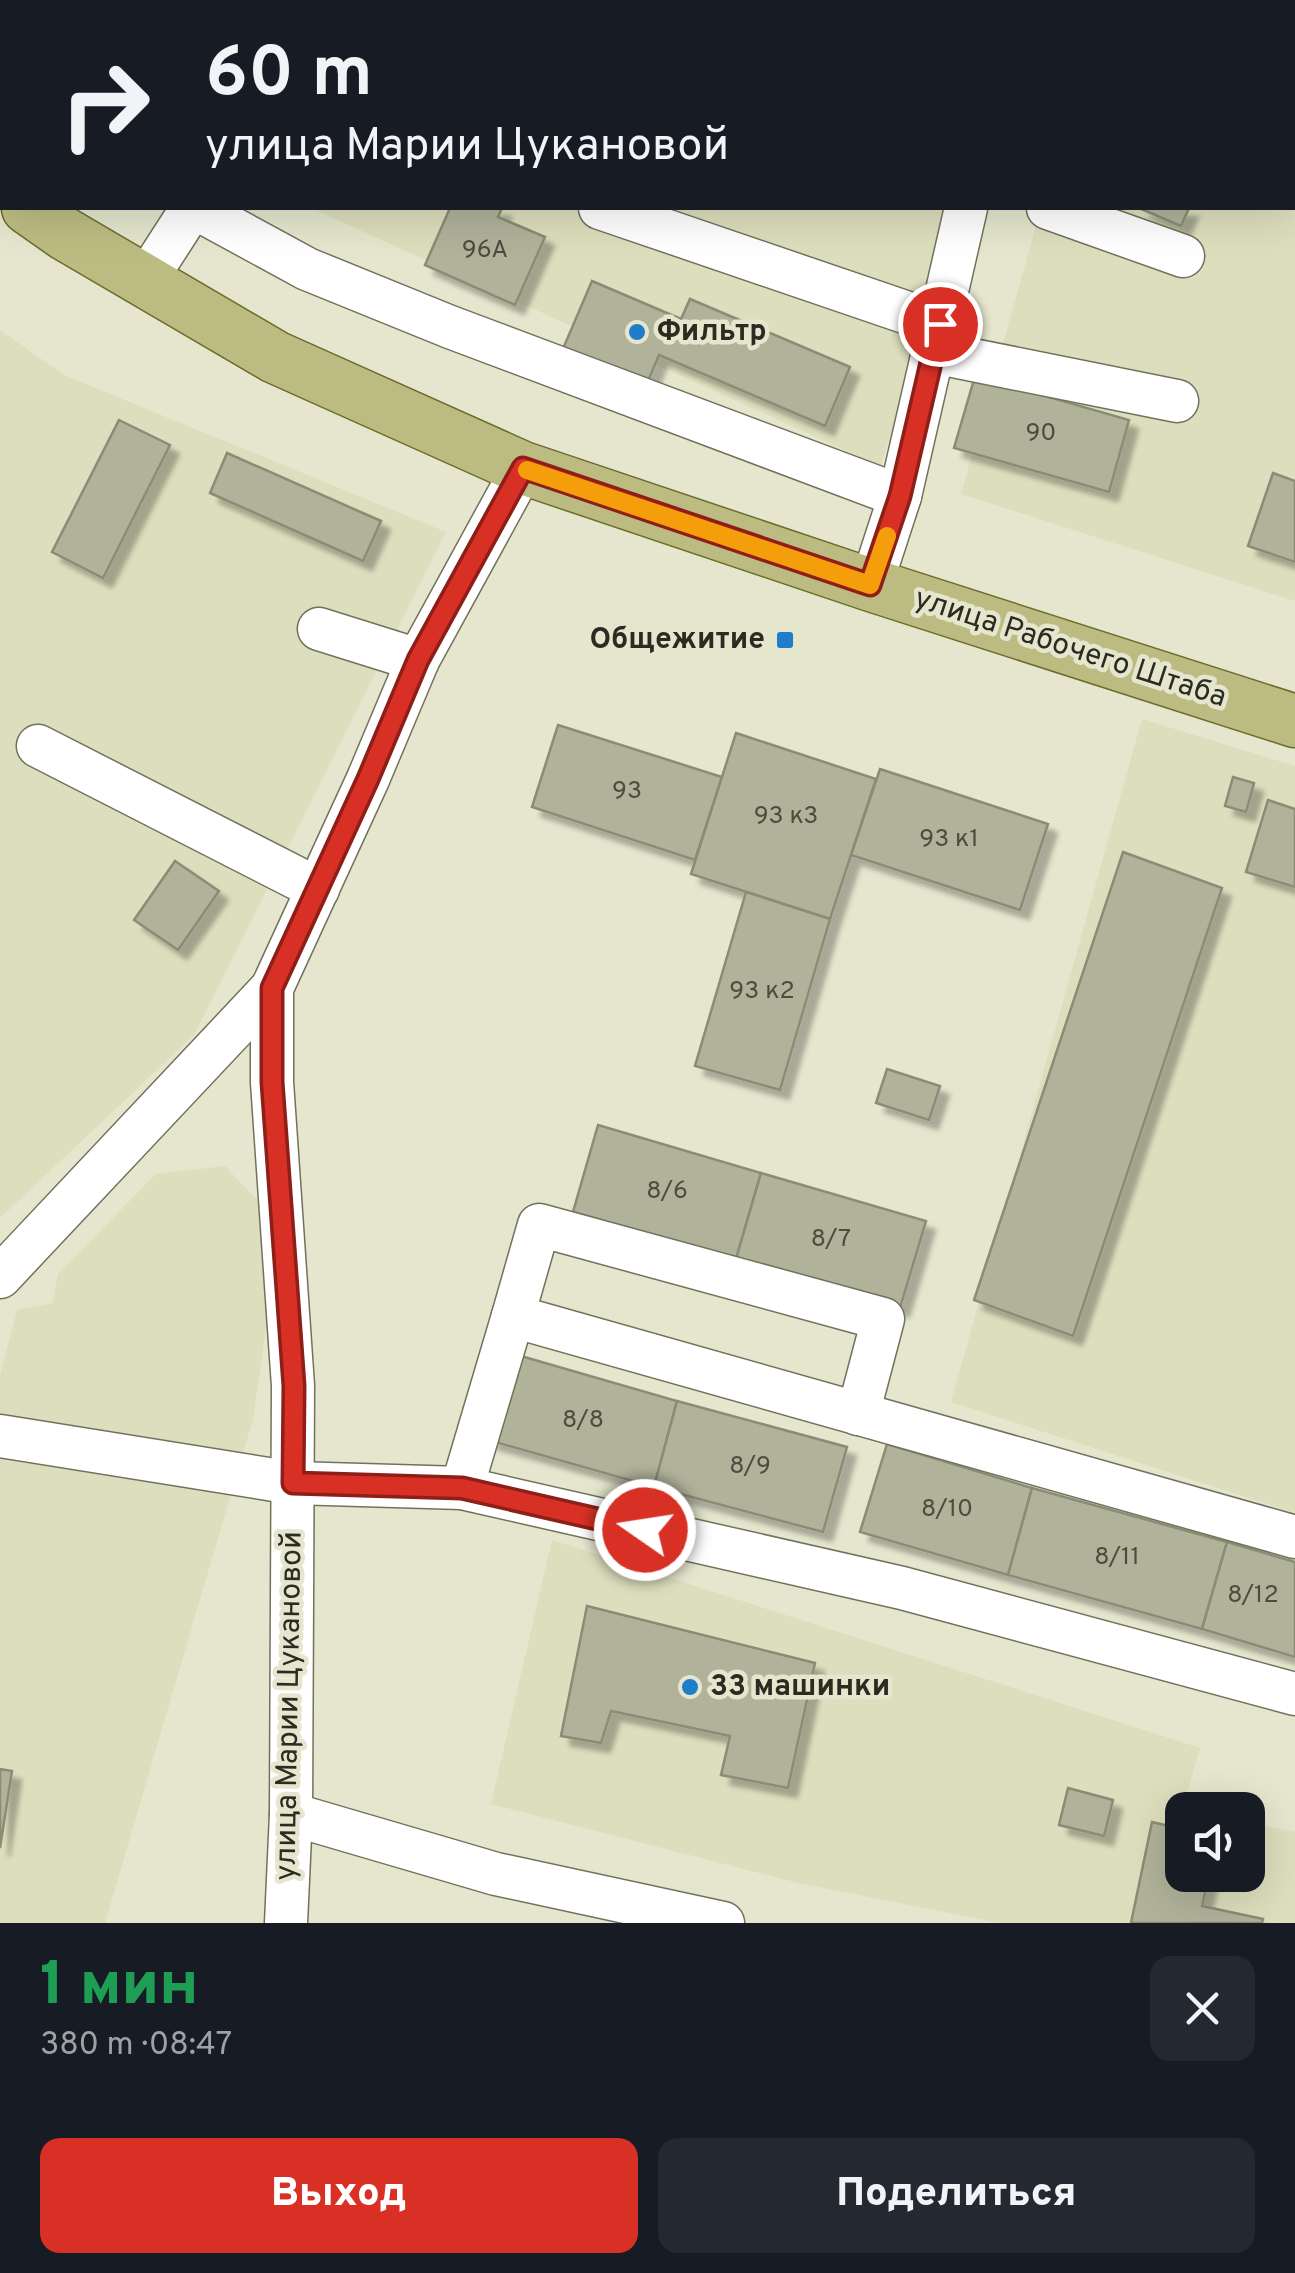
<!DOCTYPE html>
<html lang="ru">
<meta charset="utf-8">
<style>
:root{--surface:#171b24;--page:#242831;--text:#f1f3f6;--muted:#9ea1a6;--accent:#d93025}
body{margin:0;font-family:Overpass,sans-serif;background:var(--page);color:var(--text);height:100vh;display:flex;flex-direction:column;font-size:38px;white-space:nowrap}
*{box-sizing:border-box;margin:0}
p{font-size:32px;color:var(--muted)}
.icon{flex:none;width:55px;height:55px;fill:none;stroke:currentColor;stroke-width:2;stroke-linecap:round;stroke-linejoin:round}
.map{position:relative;height:1923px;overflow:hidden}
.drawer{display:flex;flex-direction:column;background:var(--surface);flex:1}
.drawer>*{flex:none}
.hud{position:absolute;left:0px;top:0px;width:1295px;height:210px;box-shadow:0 10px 40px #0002;background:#171b24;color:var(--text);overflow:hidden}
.controls{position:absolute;left:1165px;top:1792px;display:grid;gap:20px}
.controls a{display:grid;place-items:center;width:100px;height:100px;border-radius:20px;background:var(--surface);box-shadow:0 10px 40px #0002;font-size:50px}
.pin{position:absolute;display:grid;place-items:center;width:85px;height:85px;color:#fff;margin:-42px;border:5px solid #fff;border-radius:50%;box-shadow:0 2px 10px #0007}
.me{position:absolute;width:110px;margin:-55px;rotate:283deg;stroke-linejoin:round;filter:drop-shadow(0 0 8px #0008)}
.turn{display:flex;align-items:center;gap:35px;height:210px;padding:0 40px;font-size:45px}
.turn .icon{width:130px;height:130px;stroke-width:2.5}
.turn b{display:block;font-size:70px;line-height:85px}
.round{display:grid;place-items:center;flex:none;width:105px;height:105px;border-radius:20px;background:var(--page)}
.summary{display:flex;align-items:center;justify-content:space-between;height:170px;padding:0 40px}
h1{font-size:60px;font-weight:800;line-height:75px;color:#1e9e55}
.action{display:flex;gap:20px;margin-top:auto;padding:20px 40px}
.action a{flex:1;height:115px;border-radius:20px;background:var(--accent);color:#fff;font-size:40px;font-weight:800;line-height:115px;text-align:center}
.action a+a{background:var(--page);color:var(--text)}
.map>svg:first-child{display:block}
</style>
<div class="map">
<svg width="1295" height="1923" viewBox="0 0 1295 1923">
<defs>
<filter id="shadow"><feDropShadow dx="9" dy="9" stdDeviation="2.5" flood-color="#0004"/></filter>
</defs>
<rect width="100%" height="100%" fill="#e5e6cd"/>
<g fill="#dcdebd">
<polygon points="19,0 927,0 927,2"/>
<polygon points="1098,0 1295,0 1295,601 961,494 1041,208 1292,208 1292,2 1097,2"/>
<polygon points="311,208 965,208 971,209 880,466"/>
<polygon points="0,330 64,375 446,532 194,1035 0,1218"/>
<polygon points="1142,719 1295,766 1295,1513 951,1402"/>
<polygon points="225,1166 263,1206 267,1321 253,1419 105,1923 0,1923 0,1376 17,1310 53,1303 58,1274 156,1174"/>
<polygon points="552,1540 1200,1748 1182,1810 1182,1875 1248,1875 1248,1823 1295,1832 1295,1923 1001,1923 798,1883 491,1804"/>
</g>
<g fill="#b1b29a" stroke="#8a8c74" stroke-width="2.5" filter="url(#shadow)">
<polygon points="54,0 283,0 282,2"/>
<polygon points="450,208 502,208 498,217 545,237 515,305 425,265"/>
<polygon points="1139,208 1189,208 1181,226"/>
<polygon points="592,281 681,319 690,299 850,367 825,426 659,355 646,386 562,351"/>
<polygon points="975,376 1129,420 1109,492 954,448"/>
<polygon points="119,420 170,445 103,578 52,552"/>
<polygon points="227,453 381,521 363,561 210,493"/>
<polygon points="1273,473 1295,481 1295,562 1248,546"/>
<polygon points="558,725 722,777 695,860 532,807"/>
<polygon points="736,733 876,779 830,919 691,874"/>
<polygon points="880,769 1048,824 1020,910 851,855"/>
<polygon points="1233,777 1254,783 1246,812 1225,806"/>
<polygon points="1268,800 1295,809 1295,887 1246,872"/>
<polygon points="1123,852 1222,888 1073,1336 974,1300"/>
<polygon points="175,861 219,891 178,950 134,920"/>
<polygon points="746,892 830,919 780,1090 695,1066"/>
<polygon points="887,1069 940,1086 929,1120 876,1103"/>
<polygon points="598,1125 761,1173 736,1259 573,1212"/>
<polygon points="761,1173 926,1221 900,1308 736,1259"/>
<polygon points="514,1354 677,1401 654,1487 488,1440"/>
<polygon points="677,1401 847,1447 823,1532 654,1487"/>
<polygon points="887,1444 1032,1488 1008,1575 860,1532"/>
<polygon points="1032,1488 1227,1542 1202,1629 1008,1575"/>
<polygon points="1227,1542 1295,1562 1295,1657 1202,1629"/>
<polygon points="587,1606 815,1663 788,1788 721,1775 730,1736 611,1711 601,1743 561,1736"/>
<polygon points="0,1769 12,1771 0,1848"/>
<polygon points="1068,1788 1113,1800 1104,1836 1059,1825"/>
<polygon points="1152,1822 1182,1829 1182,1875 1209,1875 1202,1906 1263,1919 1262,1923 1131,1923"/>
</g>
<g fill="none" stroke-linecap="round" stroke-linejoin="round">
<defs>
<g id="minor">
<polyline points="321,2 323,0"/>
<polyline points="1022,2 1023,0"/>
<polyline points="0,75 2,77"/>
<polyline points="195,208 307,269 450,327 900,496"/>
<polyline points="600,208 940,324"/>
<polyline points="1048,208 1183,256"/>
<polyline points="145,281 192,208"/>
<polyline points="933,352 1177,401"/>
<polyline points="871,585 900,496 966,208"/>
<polyline points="319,629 418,660"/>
<polyline points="38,746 318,889"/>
<polyline points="0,1277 272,988"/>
<polyline points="513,1316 539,1225 883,1319 858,1414"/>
<polyline points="0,1436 293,1483 462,1488 902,1588 1295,1694"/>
<polyline points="462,1488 513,1316 1295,1537"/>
<polyline points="291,1814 496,1874 723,1923"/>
<polyline points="286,1923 291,1814 293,1386 272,1082 272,988 368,779 418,660 523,468"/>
</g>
<polyline id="major" points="28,208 65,234 275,357 523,468 871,585 1295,721"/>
</defs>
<use href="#minor" stroke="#71725c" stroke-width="45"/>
<use href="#major" stroke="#6c6c2a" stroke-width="55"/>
<use href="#minor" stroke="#fff" stroke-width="42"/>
<use href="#major" stroke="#bcbc82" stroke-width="52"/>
</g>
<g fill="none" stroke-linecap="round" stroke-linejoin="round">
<defs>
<polyline id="route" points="645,1530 462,1488 293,1483 294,1386 272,1082 272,988 368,779 418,660 523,468 870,585 900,496 940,324"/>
</defs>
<use href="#route" stroke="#8d1f18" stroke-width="25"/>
<use href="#route" stroke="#d93025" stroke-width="18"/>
<polyline stroke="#f59e0b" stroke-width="18" points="527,470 870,585 887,536"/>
</g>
<g fill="#1f7dca" stroke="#e5e6cd" stroke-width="4">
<circle cx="637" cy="332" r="10"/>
<rect x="775" y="630" width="20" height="20" rx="5"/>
<circle cx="690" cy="1687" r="10"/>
</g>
<g text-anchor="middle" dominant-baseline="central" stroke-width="9" stroke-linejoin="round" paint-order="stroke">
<g font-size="25" fill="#4c4d3f">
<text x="485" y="251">96А</text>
<text x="1041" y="434">90</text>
<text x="627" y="792">93</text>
<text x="786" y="817">93 к3</text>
<text x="949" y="840">93 к1</text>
<text x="762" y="992">93 к2</text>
<text x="667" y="1192">8/6</text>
<text x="831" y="1240">8/7</text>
<text x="583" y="1421">8/8</text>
<text x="750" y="1467">8/9</text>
<text x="947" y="1510">8/10</text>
<text x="1117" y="1558">8/11</text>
<text x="1253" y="1596">8/12</text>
</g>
<g font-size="30" font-weight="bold" fill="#2b2b21" stroke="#e5e6cd" text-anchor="start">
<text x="657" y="332">Фильтр</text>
<text x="765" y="640" text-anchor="end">Общежитие</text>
<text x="710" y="1687">33 машинки</text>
</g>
<g font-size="30" fill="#2b2b21" stroke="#e5e6cd">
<text transform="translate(1070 649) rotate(18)">улица Рабочего Штаба</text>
<text transform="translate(290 1706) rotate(-89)">улица Марии Цукановой</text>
</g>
</g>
</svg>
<div class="controls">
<a><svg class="icon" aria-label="sound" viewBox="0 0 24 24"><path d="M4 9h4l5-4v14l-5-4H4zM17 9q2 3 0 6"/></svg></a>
</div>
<div class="pin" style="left:940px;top:324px;background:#d93025"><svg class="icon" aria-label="arrive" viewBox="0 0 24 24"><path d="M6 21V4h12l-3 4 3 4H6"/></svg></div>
<svg class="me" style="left:645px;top:1530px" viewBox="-20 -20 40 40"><circle r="17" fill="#d93025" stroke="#fff" stroke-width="3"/><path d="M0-11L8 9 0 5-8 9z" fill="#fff"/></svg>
<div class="hud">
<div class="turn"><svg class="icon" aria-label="right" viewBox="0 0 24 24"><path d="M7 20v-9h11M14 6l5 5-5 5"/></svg><div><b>60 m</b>улица Марии Цукановой</div></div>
</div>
</div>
<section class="drawer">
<div class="summary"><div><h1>1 мин</h1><p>380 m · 08:47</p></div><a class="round"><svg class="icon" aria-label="close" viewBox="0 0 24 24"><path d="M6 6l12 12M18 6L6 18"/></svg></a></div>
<div class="action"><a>Выход</a><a>Поделиться</a></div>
</section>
